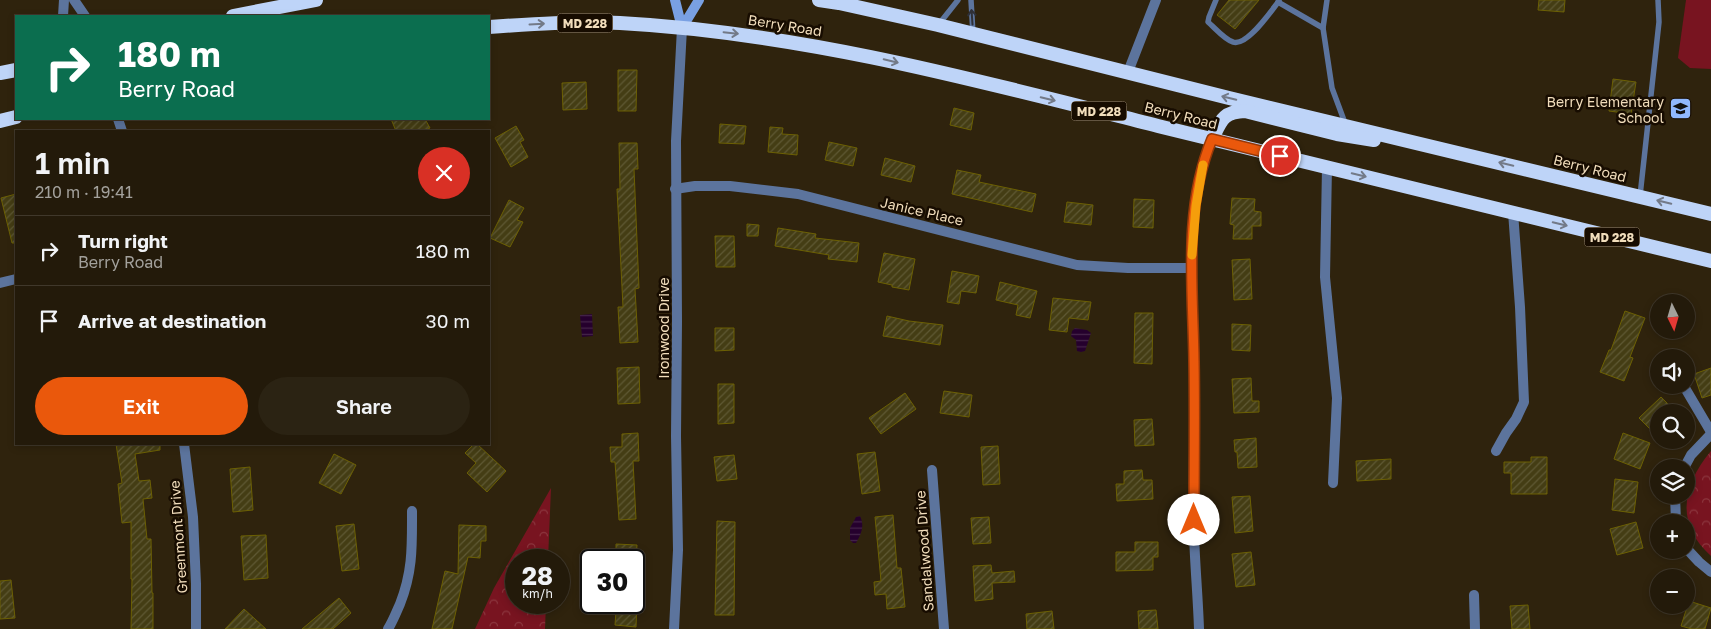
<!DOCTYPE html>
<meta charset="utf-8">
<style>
:root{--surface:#231a0a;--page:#2b2313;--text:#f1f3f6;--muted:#a3a19c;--line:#40382b;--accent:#ea580c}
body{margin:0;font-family:"Golos Text",sans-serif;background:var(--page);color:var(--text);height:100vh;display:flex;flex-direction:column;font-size:19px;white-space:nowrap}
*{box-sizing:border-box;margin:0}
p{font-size:16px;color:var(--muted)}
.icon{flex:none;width:28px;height:28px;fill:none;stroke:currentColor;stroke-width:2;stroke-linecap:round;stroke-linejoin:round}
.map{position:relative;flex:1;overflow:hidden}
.side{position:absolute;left:15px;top:130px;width:475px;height:315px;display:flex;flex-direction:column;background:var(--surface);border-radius:0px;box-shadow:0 2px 8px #0003,0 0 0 1px var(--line)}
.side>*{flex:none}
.hud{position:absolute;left:15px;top:15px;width:475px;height:105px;border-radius:0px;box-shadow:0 2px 8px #0003,0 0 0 1px var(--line);background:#0b6e4f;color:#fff;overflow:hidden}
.needle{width:32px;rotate:175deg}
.buttons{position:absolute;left:1650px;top:294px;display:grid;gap:10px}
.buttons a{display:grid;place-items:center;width:45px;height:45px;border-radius:50%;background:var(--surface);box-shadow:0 2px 8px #0003,0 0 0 1px var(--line);font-size:25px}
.speed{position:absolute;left:505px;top:549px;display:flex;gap:10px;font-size:25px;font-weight:700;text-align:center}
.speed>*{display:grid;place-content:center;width:65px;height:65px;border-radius:50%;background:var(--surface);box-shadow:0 2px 8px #0003,0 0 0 1px var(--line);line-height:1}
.speed small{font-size:12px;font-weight:400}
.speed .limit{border:2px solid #111;border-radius:8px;background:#fff;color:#111}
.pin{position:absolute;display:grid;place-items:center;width:42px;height:42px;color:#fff;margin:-21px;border:2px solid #fff;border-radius:50%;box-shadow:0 1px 5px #0007}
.me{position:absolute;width:55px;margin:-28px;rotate:0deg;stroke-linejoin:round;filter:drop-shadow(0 0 4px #0008)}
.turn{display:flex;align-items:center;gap:18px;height:105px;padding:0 20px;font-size:22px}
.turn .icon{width:65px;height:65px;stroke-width:2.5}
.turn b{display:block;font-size:35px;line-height:42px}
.round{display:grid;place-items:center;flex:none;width:52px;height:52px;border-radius:26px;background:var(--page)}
.summary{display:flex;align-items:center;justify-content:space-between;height:85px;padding:0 20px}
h1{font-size:30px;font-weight:600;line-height:38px}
.primary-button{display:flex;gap:10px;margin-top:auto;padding:10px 20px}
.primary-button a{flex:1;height:58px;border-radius:30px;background:var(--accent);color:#fff;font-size:20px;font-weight:600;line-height:58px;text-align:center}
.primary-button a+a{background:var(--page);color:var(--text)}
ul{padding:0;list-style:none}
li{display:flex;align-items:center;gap:15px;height:70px;padding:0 20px;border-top:1px solid var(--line)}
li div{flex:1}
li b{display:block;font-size:19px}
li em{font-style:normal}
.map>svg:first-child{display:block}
</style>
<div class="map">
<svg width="1711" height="629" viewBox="0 0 1711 629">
<defs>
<pattern id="forest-crowns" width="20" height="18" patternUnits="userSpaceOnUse" patternTransform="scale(1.25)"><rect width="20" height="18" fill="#781420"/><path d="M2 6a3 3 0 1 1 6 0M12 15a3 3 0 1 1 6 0" fill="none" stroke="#8c363e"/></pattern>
<pattern id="water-rules" width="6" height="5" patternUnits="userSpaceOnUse" patternTransform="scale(1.25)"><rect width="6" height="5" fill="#25002d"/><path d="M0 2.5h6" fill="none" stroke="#45254a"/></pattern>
<pattern id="building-hatch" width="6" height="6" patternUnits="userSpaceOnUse" patternTransform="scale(1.25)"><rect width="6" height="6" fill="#443d14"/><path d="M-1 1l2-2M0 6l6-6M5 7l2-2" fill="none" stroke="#5f5934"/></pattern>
</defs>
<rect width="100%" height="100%" fill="#2f230d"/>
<g fill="url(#forest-crowns)">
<path d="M1711,451V556C1675,524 1682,485 1711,451Z"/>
<polygon points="551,488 548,560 516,560 516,602 546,603 545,629 475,629 494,588"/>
</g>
<polygon fill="#781420" points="1686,0 1711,0 1711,69 1690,68 1678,58"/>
<g fill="url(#water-rules)">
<polygon points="592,314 593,336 582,337 580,315"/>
<polygon points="1075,328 1087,330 1091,333 1085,351 1081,352 1077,351 1076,340 1071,336 1072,331"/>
<path d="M860,516C865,526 861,534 856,543H853L850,540V528L856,517Z"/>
</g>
<g fill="url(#building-hatch)" stroke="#6c6003">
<polygon points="1229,0 1259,0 1235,29 1217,15"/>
<polygon points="1539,0 1565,0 1564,12 1538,10"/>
<polygon points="618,70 637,70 636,111 618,111"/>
<polygon points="1613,79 1636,82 1631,114 1609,111"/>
<polygon points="586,82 587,109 563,110 562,83"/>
<polygon points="954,108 974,113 971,130 950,125"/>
<polygon points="391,119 425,119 430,128 423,131 396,131"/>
<polygon points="720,124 746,126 744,144 719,143"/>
<polygon points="516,126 524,140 520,142 528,157 511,167 495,138"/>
<polygon points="770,127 783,128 782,134 798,135 797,155 768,152"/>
<polygon points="829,142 857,148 853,166 825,160"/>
<polygon points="619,143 637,143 638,169 634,169 639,288 635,289 638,342 620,343 618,307 623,307 617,189 620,189"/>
<polygon points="885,158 915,166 911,182 881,175"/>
<polygon points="957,170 981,175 979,182 1036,194 1032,212 952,194"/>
<polygon points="16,194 16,243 12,243 1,198"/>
<polygon points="1232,198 1255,199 1254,211 1261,212 1261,226 1252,226 1252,239 1233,239 1234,225 1230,224"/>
<polygon points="1134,199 1154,200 1153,228 1133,227"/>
<polygon points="509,200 524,208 517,220 523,222 510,247 490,238"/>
<polygon points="1067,202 1093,205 1091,225 1064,222"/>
<polygon points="747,224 759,225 758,236 747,236"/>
<polygon points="778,228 816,234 815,238 859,243 857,262 828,259 829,255 775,246"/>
<polygon points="715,236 734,236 735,267 716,267"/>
<polygon points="884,253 915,259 909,290 892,287 892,285 878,282"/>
<polygon points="1250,259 1252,299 1234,300 1232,260"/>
<polygon points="952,271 979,276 976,293 961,291 959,304 947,302"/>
<polygon points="1000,282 1037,291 1030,318 1016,315 1018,305 996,300"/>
<polygon points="1053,298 1091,302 1088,320 1069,318 1067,332 1049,330"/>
<polygon points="1625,311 1645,318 1630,357 1633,358 1624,381 1600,372 1609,350 1611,350"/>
<polygon points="1135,313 1153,313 1152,364 1134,363"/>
<polygon points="887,316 909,321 943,325 940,345 883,336"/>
<polygon points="1232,324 1251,325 1250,351 1232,350"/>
<polygon points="715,328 734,328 734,350 715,351"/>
<polygon points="639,367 640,403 618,404 617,368"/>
<polygon points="1711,368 1711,395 1702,398 1694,374"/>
<polygon points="1251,378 1252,401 1259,401 1259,412 1234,413 1232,379"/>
<polygon points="718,384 734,384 734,423 718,424"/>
<polygon points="944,391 972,395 969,417 940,413"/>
<polygon points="905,393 916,409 881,434 869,418"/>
<polygon points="1661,397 1676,412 1659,412 1659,438 1639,418"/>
<polygon points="1152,419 1154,445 1135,446 1134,420"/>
<polygon points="638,433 639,461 633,461 636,519 619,520 615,462 611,462 610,447 622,447 622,434"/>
<polygon points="1623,433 1650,443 1640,469 1614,459"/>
<polygon points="1256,438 1257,467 1238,468 1237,452 1235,452 1234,440"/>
<polygon points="116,444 160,444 160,450 135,454 139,481 150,480 152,498 143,499 147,539 151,539 152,593 153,593 153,629 131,629 132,579 131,579 131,522 122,523 118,484 122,483"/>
<polygon points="474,444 477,444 506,471 487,492 467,473 476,463 465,453"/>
<polygon points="998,446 1000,484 983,485 981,447"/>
<polygon points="875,452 880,491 862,494 857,454"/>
<polygon points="334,454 356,465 341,494 319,483"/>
<polygon points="734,455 737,479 717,481 714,457"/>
<polygon points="1531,457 1547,457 1547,494 1511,494 1511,473 1504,473 1504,462 1531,462"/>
<polygon points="1391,459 1391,479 1357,481 1356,461"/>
<polygon points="250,467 253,510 233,512 230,469"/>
<polygon points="1142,470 1143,480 1152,480 1153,499 1117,501 1116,484 1124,484 1124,471"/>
<polygon points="1615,479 1638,482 1634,513 1612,510"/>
<polygon points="1250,496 1253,531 1235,533 1232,497"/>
<polygon points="893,515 897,568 901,568 905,607 887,609 886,594 875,595 874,582 881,581 875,517"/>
<polygon points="989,517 991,543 973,544 971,518"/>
<polygon points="717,521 735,522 734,615 715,615"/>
<polygon points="1636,522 1643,548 1617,555 1610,529"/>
<polygon points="354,524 359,569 342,571 336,526"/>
<polygon points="459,525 486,526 486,541 481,541 480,558 468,557 452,629 432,629 445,571 458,574"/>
<polygon points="266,535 268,578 244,580 241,536"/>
<polygon points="1135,542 1158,542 1158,557 1153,557 1153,570 1116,571 1116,552 1135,552"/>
<polygon points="616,544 637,545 636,560 616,560"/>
<polygon points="1251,552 1255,585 1236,587 1232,554"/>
<polygon points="991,565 992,573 1014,571 1015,582 992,583 993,599 975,601 973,566"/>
<polygon points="11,580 15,618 0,619 0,581"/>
<polygon points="339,598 351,613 333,629 302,629"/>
<polygon points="1689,601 1711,608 1705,629 1692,629 1681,626"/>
<polygon points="620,602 637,602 636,627 615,625 616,611 620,611"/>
<polygon points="1528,605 1530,629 1512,629 1510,606"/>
<polygon points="244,609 266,629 225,629"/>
<polygon points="1156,610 1158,629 1139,629 1138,611"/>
<polygon points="1052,611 1054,629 1027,629 1026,614"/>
</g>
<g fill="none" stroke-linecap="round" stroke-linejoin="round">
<g stroke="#5c749d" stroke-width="5.5">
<polyline points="971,0 973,34"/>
<path d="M1216,0L1209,17L1208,22C1215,28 1225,40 1233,42C1247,47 1271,11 1279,1"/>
<polyline points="1278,2 1323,28 1332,88 1345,123"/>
<polyline points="939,24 958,0"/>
<polyline points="1323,28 1327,0"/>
<polyline points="1640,196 1659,22 1658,0"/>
</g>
<g stroke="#5c749d" stroke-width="10">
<polyline points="74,0 85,16"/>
<polyline points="63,16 64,0"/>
<polyline points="1128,72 1156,0"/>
<polyline points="118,119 122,131"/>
<polyline points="1327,167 1325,277 1337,398 1333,483"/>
<polyline points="675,189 695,186 730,186 798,194 1077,265 1128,268 1192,268"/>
<polyline points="0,283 16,279"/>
<polyline points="1685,388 1711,432"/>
<polyline points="184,444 193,517 196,584 196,629"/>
<polyline points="1496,451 1506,433 1516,419 1524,402 1520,307 1513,212"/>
<polyline points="1684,468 1691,455 1711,434"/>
<polyline points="932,470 944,629"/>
<polyline points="1675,495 1676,522"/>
<polyline points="1686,548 1699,562 1711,572"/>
<polyline points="1474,595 1475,629"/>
<path d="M388,629C393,621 396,613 400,604C413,571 412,546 412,511"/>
<polyline points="674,629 678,550 676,436 677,321 676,141 682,28"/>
<path d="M1199,629C1198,598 1195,566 1194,534C1193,478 1195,421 1194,364C1193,290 1183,209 1212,139"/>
</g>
<g stroke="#79a0e3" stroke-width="10">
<polyline points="675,0 682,28"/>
<polyline points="682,28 699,0"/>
</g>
<g stroke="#bed4f8" stroke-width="14">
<polyline points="819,0 839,3 938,25 1229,98 1711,214"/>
<polyline points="233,16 316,0"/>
<path d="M489,27C532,24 577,21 620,23C805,33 984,82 1162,127C1345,173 1528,217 1711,261"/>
<polyline points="0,73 16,70"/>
<polyline points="0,121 16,117"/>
<path d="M1212,139C1221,121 1222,112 1245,111L1337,134L1374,140"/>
</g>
</g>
<defs><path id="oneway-shaft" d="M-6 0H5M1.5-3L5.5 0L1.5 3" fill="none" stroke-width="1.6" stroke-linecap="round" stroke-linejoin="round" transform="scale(1.25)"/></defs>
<use stroke="#2f3037" href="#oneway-shaft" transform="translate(972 17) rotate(-94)"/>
<g stroke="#737a88">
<use href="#oneway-shaft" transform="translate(537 24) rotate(-3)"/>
<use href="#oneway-shaft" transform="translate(731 33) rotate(6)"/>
<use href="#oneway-shaft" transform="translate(891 61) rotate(13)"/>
<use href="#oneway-shaft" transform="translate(1229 98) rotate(-166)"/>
<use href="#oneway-shaft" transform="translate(1048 99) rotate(13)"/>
<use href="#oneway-shaft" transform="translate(1506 164) rotate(-167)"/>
<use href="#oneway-shaft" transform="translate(1359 175) rotate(14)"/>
<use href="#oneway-shaft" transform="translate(1664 202) rotate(-166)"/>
<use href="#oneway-shaft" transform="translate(1560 224) rotate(14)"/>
</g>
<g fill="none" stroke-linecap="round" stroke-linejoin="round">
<defs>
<path id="route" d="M1194,520C1194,467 1195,414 1194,361C1193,288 1183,208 1212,139L1280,156"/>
</defs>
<use href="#route" stroke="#983908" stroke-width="12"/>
<use href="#route" stroke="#ea580c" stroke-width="9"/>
<polyline stroke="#f59e0b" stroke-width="9" points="1192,255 1196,206 1203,165"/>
</g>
<defs>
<symbol id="school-square" viewBox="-11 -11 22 22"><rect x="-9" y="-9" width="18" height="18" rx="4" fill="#90b8fd" stroke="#170c00"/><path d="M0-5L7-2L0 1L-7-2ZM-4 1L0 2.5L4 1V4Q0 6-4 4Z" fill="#111"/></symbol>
</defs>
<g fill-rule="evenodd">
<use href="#school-square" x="1668" y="96" width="25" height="25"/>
</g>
<g text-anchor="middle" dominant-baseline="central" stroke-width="5" stroke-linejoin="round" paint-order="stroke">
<g fill="#170c00" stroke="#b09e83" stroke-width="1">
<rect x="557.5" y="13.5" width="55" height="19" rx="4"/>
<rect x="1071.5" y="101.5" width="55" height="19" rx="4"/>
<rect x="1584.5" y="227.5" width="55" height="19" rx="4"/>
</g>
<g font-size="12" font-weight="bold" fill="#f1ddbb">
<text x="585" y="23">MD 228</text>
<text x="1099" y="111">MD 228</text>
<text x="1612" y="237">MD 228</text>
</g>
<g font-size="14" fill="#f1ddbb" stroke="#170c00">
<text transform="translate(785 25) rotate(9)">Berry Road</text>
<text transform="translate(1181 115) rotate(14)">Berry Road</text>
<text transform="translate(1590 168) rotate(14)">Berry Road</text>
<text transform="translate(922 211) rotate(13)">Janice Place</text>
<text transform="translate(663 328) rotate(-90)">Ironwood Drive</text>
<text transform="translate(178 537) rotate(-94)">Greenmont Drive</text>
<text transform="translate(924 551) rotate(-94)">Sandalwood Drive</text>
</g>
<g font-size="14" fill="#f1ddbb" stroke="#170c00" text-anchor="end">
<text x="1664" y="101">Berry Elementary<tspan x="1664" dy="16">School</tspan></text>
</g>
</g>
</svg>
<div class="buttons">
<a><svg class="needle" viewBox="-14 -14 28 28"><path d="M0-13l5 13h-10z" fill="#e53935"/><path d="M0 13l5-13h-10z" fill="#a3a19c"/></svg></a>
<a><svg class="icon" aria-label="sound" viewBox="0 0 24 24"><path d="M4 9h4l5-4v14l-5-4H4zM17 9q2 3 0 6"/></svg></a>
<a><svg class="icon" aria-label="search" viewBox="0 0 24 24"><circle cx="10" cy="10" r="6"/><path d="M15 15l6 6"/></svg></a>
<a><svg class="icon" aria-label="layers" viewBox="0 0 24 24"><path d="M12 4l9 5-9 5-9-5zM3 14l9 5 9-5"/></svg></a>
<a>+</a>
<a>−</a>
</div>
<div class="speed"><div>28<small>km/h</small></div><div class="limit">30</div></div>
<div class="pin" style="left:1280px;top:156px;background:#d93025"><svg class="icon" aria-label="arrive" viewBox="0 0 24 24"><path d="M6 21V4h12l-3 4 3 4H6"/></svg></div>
<svg class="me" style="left:1194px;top:520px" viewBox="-20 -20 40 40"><circle r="19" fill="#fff"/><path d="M0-13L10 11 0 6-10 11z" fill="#ea580c"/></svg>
<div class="hud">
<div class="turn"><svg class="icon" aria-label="right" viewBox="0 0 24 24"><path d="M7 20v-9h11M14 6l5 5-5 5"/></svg><div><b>180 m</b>Berry Road</div></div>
</div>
<section class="side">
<div class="summary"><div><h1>1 min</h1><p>210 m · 19:41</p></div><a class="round" style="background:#d93025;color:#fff"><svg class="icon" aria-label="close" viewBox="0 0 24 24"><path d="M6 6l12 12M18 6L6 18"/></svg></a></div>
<ul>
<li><svg class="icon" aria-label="right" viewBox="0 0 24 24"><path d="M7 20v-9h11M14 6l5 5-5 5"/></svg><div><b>Turn right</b><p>Berry Road</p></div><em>180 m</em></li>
<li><svg class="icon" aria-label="arrive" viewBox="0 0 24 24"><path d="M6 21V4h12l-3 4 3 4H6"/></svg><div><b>Arrive at destination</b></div><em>30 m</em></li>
</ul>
<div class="primary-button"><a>Exit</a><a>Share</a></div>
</section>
</div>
